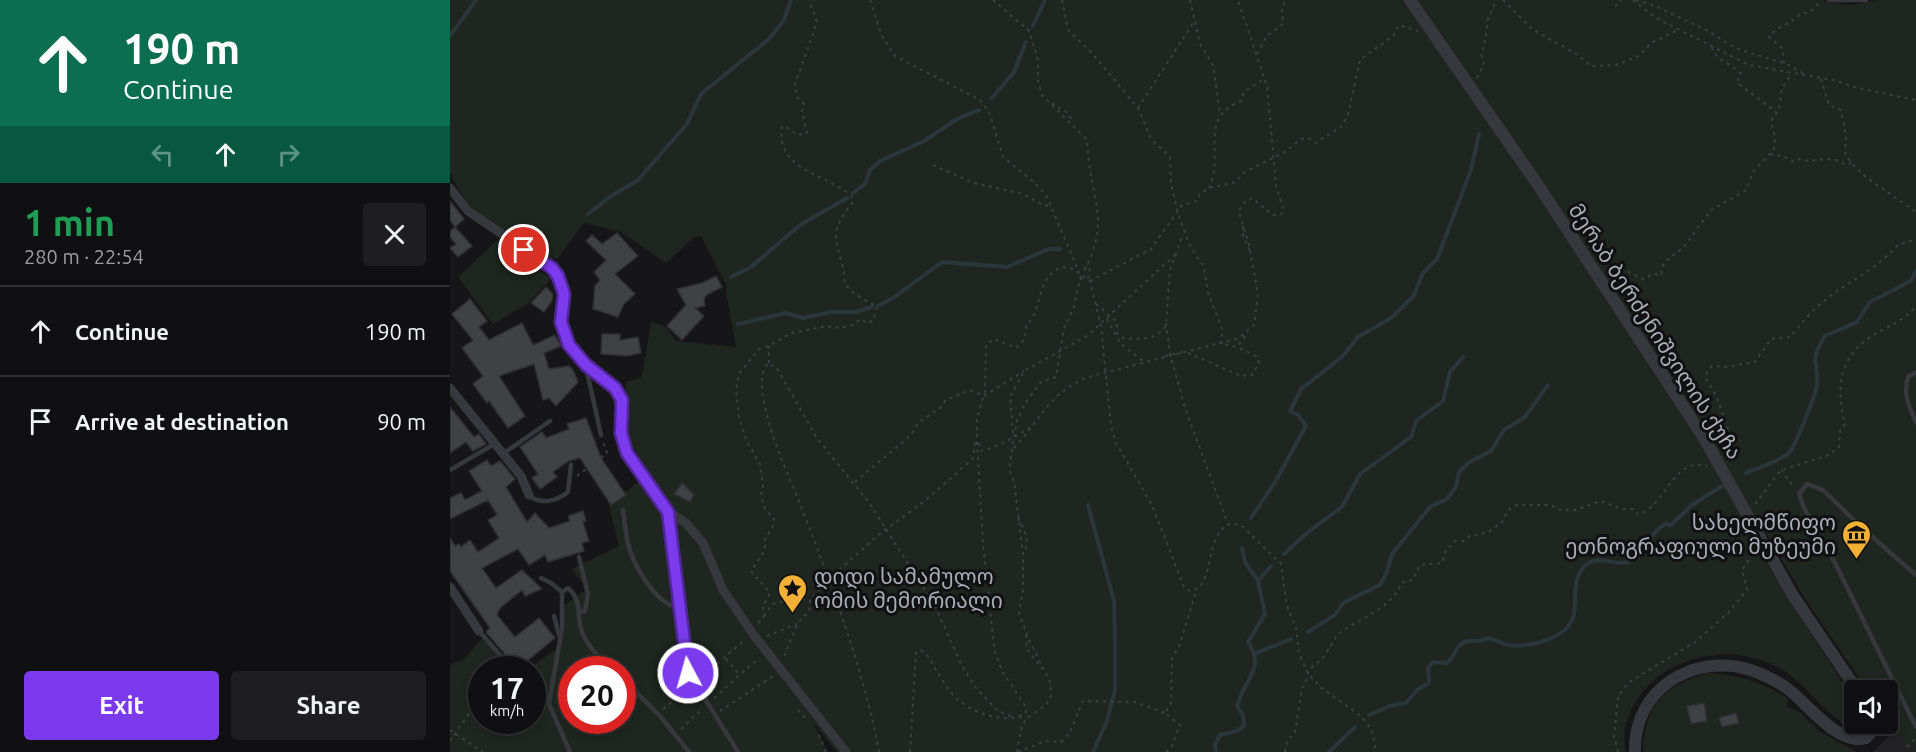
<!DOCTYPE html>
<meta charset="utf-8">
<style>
:root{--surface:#101012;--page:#1e1e20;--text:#f1f3f6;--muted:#9c9d9f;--line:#303032;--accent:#7c3aed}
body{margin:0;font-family:Ubuntu,"Noto Sans Georgian",sans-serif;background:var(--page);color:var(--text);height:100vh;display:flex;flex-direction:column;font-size:22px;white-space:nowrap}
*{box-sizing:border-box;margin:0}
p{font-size:20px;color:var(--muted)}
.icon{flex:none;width:33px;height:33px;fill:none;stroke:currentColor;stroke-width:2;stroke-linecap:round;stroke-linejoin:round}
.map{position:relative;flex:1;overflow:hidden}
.side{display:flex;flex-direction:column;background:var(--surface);width:450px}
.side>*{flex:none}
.banner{background:#0b6e4f;color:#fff;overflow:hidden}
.fabs{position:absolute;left:1394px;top:680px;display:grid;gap:12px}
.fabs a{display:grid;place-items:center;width:54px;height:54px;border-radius:6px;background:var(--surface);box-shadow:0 3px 9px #0003,0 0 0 2px var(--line);font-size:30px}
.speed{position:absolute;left:18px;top:656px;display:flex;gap:12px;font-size:30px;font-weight:700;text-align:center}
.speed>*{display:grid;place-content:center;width:78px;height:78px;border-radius:50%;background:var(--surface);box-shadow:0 3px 9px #0003,0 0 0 2px var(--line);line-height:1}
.speed small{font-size:15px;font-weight:400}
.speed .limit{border:9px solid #d22;background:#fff;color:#111}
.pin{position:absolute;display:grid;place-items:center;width:51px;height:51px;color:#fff;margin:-26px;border:3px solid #fff;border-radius:50%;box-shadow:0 2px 6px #0007}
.me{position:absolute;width:66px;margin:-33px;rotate:354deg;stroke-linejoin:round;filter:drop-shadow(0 0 4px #0008)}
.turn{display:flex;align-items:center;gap:21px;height:126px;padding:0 24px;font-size:27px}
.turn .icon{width:78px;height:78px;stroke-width:2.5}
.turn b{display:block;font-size:42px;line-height:51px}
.lanes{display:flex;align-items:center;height:57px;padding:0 24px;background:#0003;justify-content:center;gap:30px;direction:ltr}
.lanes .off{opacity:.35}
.round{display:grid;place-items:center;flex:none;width:63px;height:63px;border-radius:6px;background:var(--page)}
.headline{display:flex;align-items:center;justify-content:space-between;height:102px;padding:0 24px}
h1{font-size:36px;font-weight:600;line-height:45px;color:#1e9e55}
.primary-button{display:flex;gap:12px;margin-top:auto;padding:12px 24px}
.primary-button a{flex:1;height:69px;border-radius:6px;background:var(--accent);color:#fff;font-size:24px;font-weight:600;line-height:69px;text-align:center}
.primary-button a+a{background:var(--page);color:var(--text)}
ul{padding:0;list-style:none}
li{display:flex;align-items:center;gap:18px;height:90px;padding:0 24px;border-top:2px solid var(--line)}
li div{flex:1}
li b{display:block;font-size:22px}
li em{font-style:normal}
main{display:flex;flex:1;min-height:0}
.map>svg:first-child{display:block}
</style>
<main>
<section class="side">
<div class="banner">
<div class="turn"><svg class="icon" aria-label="ahead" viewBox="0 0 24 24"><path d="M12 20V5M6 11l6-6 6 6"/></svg><div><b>190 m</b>Continue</div></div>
<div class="lanes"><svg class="icon off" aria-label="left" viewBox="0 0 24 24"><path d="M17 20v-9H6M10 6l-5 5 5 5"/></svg><svg class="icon" aria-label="ahead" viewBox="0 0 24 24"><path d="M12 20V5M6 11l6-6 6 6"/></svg><svg class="icon off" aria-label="right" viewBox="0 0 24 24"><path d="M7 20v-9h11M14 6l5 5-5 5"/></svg></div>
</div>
<div class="headline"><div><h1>1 min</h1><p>280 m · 22:54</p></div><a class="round"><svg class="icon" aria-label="close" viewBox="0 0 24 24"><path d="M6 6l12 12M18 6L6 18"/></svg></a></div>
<ul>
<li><svg class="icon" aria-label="ahead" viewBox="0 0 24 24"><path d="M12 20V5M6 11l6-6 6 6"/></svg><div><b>Continue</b></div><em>190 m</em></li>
<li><svg class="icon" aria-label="arrive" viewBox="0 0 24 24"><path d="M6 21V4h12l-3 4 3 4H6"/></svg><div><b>Arrive at destination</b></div><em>90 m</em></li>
</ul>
<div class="primary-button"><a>Exit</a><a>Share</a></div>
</section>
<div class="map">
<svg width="1466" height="752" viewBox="0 0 1466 752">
<rect width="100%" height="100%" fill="#161618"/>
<polygon fill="#222225" points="1452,723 1466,745 1466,752 1423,752"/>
<g fill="#1e261f" fill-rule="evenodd">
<path d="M0,0H1370L1399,5L1428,0H1466V745L1459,749C1450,738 1450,726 1442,716H1437V690H1417L1352,594L1309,521L1301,535L1324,576L1404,700V723H1412V725L1404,730C1374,714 1360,688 1334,671C1279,636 1194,658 1176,725C1173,733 1175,744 1175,752H387L362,721L378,752H0V665L14,659L33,637L62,669H32V720H82V669H79L109,647L113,606L137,589L122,569L169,546L159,506L193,478L195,471L176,430V382L192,377L201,322L215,326L226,341L286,347L276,292L277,286L251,236L243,238L216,263L171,232L134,223L107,259C83,254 45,229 26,212C15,202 7,187 0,173ZM122,669H172V720H122Z"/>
<polygon points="47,240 101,279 77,304 43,324 8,277"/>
<path d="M1257,673C1289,675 1312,681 1338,699L1337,707L1349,711L1369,731L1407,752H1193C1194,705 1214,686 1257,673Z"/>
</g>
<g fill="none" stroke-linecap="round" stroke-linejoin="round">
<g stroke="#2c353c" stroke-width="4">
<polyline points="583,26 595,0"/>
<polyline points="0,36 26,0"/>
<polyline points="542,98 564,72 576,42"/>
<polyline points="403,193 415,184 420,170 430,161 474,141 507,119 529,110"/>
<polyline points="138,214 158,198 188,180 237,124 251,94 319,39 334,20 341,0"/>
<polyline points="281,277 301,267 350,225 397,198"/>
<polyline points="428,306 443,298 492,262 557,267 599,249 610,249"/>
<polyline points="288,324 336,313 353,318 382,312 405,312 422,307"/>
<path d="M1296,473C1309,467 1328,462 1339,453C1344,449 1366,394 1367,385C1369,360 1358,363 1375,336L1407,322L1420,302L1461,281L1466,271"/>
<polyline points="638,505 664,601 665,638 665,690 657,721 643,752"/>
<polyline points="801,518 825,482 856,426 848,415 840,411 851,389 892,357 908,337 941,318 963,297 973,273 987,259 1021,170 1029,134"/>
<polyline points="834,554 858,532 892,507 910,474 961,437 966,421 993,401 1000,372 1013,357"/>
<polyline points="808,581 821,566"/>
<polyline points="858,632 885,615 893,603 930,585 937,572 942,554 980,507 997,499 1006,487 1009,472 1018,463 1041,451 1054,430 1075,417 1098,385"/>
<polyline points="806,653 841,639"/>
<path d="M919,715L940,706L956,703L967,690L979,683L978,668L983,662L997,663C1005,657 1006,643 1018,641C1027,640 1029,643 1038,638C1046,639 1051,644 1059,645C1079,648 1120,638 1124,614C1126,599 1123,582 1132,569C1145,551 1164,567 1179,562C1197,557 1197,534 1215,524L1221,525L1242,505L1272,486"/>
<path d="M766,752L765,745L770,735L787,731L794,726L793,715L787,706C794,680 816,668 798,642L815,614L808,581L795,562L792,548"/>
<polyline points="879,752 905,727"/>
</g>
</g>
<g fill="#404145" stroke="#303034" stroke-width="1.5">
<polygon points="0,201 14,219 5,227 0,220"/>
<polygon points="5,227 22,246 8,257 0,248 6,244 0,237 0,231"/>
<polygon points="167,233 188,256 165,274 185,294 174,304 168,317 143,309 145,286 150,280 144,272 156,260 136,241 142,235 152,244"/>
<polygon points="266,276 272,287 258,294 254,298 255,306 245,308 254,316 232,340 217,326 236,305 227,289 252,283"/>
<polygon points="96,287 103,294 102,301 94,312 81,303"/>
<polygon points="20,299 37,321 29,327 39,340 72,323 83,345 105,335 111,346 94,353 99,369 119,366 123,370 128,382 106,406 99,398 93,400 84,364 49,376 75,416 58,428 39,401 37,403 23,384 33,376 12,348 23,340 2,314"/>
<polygon points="152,334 170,334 170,340 188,337 191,353 177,356 151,354"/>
<polygon points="0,407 24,437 29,434 36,444 23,451 16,442 0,453"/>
<polygon points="136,418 151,458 176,495 161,505 130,458 119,461 103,472 107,477 90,489 82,478 88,474 70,447 92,432 96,438 119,429 117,424"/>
<polygon points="37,460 41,466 50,461 65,479 56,487 77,522 85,513 99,528 120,521 118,516 133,511 136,521 133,522 139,541 132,543 134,551 98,562 95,555 79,565 68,549 32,568 46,588 72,570 92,589 75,596 72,590 50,608 47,615 65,637 89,618 105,638 71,666 63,657 60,660 36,632 40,628 0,571 0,538 5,546 9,544 11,547 20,540 28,552 49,538 38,520 47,515 38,500 0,519 0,498 11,493 15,500 32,491 19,471"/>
<polygon points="232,483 244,495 240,502 224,494"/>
<polygon points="1254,703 1257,721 1241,724 1237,706"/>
<polygon points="1286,713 1289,723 1272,727 1269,718"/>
</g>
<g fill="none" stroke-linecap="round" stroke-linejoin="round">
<g stroke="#3d3f44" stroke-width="2" stroke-dasharray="3 4.5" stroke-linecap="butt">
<polyline points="420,0 432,36 445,56 530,100 539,112 553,157 585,183 597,197 629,272"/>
<path d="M543,0L579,31L588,60V81L592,95L637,140C638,148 638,156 639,164C646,207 657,229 634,271"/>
<polyline points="612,0 618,30 642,53 688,108 701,139 720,157 721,184 728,213 740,246 754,267 758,293 773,331 770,343 787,347 796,335"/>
<polyline points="740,0 750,44 763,65 770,113"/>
<polyline points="1053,0 1082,29 1128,55 1141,66 1166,65 1189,56 1201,43 1228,30"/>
<polyline points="1183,0 1206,18 1299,65 1383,80 1408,88 1466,100"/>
<polyline points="1186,0 1205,6 1258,31 1285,48 1339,65 1356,75"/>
<polyline points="1165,6 1171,2 1170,0"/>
<path d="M1262,47C1267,63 1281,62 1291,74L1287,81L1290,85L1326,112"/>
<polyline points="807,54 817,36 833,24 832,8 836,0"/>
<path d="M1334,63L1332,48L1319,37C1328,25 1341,25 1350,14L1360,12L1372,0"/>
<path d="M1027,78L1034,64L1031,54C1036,42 1036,32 1038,19C1040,12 1045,8 1045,0"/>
<polyline points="1371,79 1379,105 1391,110 1396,135 1395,152 1401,163 1417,178 1466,212"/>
<polyline points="602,103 619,114 622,122"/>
<polyline points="688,108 745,20"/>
<path d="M1320,154L1333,156L1344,162L1350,159C1361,164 1382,154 1394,164L1401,163"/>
<polyline points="483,165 524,183 573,194 593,205 600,206"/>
<path d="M759,188C775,154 747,118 791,101L794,92L815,78"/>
<polyline points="793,226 793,236 800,251"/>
<polyline points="630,279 638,278 640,271 637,264"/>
<polyline points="640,281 701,249 731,206 747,201 750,194 759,188 785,182 795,172 835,152 851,139 858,138 865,143 891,127 898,115 910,60 943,36 949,25 968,31"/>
<polyline points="1168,284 1167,266 1193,279 1204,274 1211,275 1214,262 1233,248 1261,210 1295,191 1304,171 1324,149 1325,137 1321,121 1329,109 1332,88 1341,74"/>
<path d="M646,304L667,322V333L673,338C688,340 709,340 716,325L720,270L733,234"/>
<polyline points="657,319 670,343 694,362"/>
<polyline points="716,323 720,354 735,408 778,524"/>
<polyline points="738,353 791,376 802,375 809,363 806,356 787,347"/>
<polyline points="715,356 733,352"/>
<polyline points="319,363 319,346"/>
<polyline points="563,433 560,397 574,371 637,336 725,255"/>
<path d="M1265,433L1270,435L1278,429L1266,395L1256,379L1257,372L1262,366L1277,367L1305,362L1321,339L1340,337C1349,327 1358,315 1368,306C1393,284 1423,272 1446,247C1450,242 1460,243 1466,238"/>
<path d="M564,448C591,419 599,393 638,377L789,338L804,325L808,294L799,245L789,212L792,204L802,198L823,215H830L834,211L826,186L817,86L788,0"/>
<polyline points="1331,470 1344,487"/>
<polyline points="127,476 157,453 153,441"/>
<polyline points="405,482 460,436 468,423 490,408 496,400 520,390 534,396 574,371"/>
<path d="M1305,504L1331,470L1379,455L1389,447L1390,431L1395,424C1387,391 1387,363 1416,340C1432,328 1453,323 1466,306"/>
<path d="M568,518C574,529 581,542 573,554"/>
<polyline points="314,616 322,604 348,598 360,600"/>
<path d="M308,623L314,616L313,606L320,593L301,571L315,550V539L324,524V519L315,509L311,496L313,487L310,464L297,442L289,418L286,390L289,374L309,349L319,346L341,333L377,326L389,328L403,325L411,319L417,323L423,321L427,307C418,301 403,295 396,285C392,279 395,273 393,267C384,237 381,229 403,202L402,197C380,174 325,172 332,127L335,126L347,135L357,133L352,111L354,104L346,96L345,84L367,22L359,0"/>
<polyline points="576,635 577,649 592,669"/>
<polyline points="317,636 347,624"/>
<path d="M334,656L348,623L359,611L360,600L377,581L427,536L476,500L518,463L523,458L525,442L529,443L531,451C551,446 564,437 581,427"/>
<polyline points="276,659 290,675"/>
<polyline points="43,660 43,669"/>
<polyline points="250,678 296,639"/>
<polyline points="264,698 309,658"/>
<polyline points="213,709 239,688"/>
<polyline points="348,710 356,719"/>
<polyline points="270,711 323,676"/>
<polyline points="569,717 577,718"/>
<polyline points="231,729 253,708"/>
<polyline points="0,730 33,752"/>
<polyline points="369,735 376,752"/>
<polyline points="0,741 32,695"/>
<polyline points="1457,747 1466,737"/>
<path d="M429,752C415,674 381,583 352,509C339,475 322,442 315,406C312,393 308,373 319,363L328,370L367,438L420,504L484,604L512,666L526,688L548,711L563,717"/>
<path d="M460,752L466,653L471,650L477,655C486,668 494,687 506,698C522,713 558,726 576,712V707L552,671L545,652L542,629L533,544L527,443V418L535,391L536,345L544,339L566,348C575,341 576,336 576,325C594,310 585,277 612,267L623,269L640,281L651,326L661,426L666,443L702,505L734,587L740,591C767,588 752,533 782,523L792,526L831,564L837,606L846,628L849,654L858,673L870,687L911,716L922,730L926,752"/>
<polyline points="567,752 572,725 577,718 596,705 601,696 600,682 579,640 569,613 573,590 573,554 564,481 559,469 567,420 576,402 591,382 606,377 614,328 623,310 631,275"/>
<polyline points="568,752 595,741 611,742 619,734 633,701 685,702 715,713"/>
<polyline points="716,752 721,748 730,725 715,713 721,703 722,658 729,647 746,591"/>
<path d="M835,752L837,741L845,732L852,688C857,683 855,678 859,671C862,666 868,663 872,659C880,650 883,636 895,629C912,619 946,604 951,583L963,580L970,565L992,563L996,550L1005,541H1013L1020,536L1039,532L1052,522L1059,509L1067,505H1101L1110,510H1126L1150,501L1172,509H1183L1188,514C1213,511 1222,456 1257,466"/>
<polyline points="1168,752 1164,737 1168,696 1178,683 1245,642 1278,613 1297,590 1292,570 1301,556 1302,547"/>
</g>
<g stroke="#37383d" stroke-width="4.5">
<polyline points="1379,0 1416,0"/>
<polyline points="136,367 151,435"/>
<path d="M1466,372L1458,377C1453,394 1459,407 1466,422"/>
<polyline points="54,453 100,421"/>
<polyline points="0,470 46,443"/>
<path d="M80,496C91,505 107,501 118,492L121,465"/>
<path d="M173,510C175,521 175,532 178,543C182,563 205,602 224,606L230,603"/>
<polyline points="218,511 239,673 288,752"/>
<polyline points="129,557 138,594 135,611 131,612"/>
<polyline points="1466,575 1412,528 1373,490 1357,484 1349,494 1354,508 1385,563 1466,727"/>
<polyline points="91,578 101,583 112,592 112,628 99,704 120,752"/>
<path d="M112,592L118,588C133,601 126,616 132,632C138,647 150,659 162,669"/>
<polyline points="104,616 109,635"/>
<polyline points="29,631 62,669"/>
<polyline points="172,678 209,715 239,752"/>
<polyline points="82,690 99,704"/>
</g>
<g stroke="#37383d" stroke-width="9">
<polyline points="0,188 18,211 102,268 113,294 111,322 119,345 136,365 158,381 172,401 171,433 177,453 218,511 236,523 253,543 273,590 303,634 396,752"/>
<polyline points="0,388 71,476 79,495"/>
<polyline points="0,587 29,631"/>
</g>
<g stroke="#37383d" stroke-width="12">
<polyline points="960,0 1088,185 1254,438 1342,594 1407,690"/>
<path d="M1185,752C1183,689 1244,652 1301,670C1315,675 1327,681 1338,689C1357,703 1389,747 1416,738L1423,730V723"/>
</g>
</g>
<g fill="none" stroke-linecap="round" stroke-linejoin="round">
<defs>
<polyline id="route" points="74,250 102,268 108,276 114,294 111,322 119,345 136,365 165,388 172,400 171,433 177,453 218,512 238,673"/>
</defs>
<use href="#route" stroke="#51269a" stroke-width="15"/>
<use href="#route" stroke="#7c3aed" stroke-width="10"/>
</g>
<defs>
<symbol id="museum-pin" viewBox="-11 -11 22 30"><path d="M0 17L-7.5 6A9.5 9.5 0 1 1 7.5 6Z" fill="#f2b134" stroke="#111113"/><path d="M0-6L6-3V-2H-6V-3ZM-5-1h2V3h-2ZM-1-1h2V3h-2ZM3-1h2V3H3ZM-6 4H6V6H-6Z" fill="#111"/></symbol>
<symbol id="sight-pin" viewBox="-11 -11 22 30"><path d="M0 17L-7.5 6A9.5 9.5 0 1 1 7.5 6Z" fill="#f2b134" stroke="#111113"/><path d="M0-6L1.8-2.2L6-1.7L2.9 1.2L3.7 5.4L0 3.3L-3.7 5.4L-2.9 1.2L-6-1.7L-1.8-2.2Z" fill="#111"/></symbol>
</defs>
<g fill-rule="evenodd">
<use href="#museum-pin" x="1390" y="518" width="33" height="45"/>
<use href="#sight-pin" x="326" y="572" width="33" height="45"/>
</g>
<g text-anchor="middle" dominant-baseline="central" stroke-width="6" stroke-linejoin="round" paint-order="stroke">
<g font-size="21" fill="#a8adb8" stroke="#111113">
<text transform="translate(1206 331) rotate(57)">მერაბ ბერძენიშვილის ქუჩა</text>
</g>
<g font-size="21" fill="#a8adb8" stroke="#111113" text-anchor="end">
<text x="1386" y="522">სახელმწიფო<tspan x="1386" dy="24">ეთნოგრაფიული მუზეუმი</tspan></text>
<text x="364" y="576" text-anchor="start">დიდი სამამულო<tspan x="364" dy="24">ომის მემორიალი</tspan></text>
</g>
</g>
</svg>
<div class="fabs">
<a><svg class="icon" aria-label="sound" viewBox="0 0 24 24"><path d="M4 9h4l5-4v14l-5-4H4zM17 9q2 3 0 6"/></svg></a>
</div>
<div class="speed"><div>17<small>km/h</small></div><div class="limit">20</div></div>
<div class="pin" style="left:74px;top:250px;background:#d93025"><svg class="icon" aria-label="arrive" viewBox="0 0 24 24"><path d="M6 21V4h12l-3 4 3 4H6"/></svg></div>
<svg class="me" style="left:238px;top:673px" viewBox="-20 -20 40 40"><circle r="17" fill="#7c3aed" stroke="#fff" stroke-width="3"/><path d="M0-11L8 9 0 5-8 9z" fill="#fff"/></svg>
</div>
</main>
